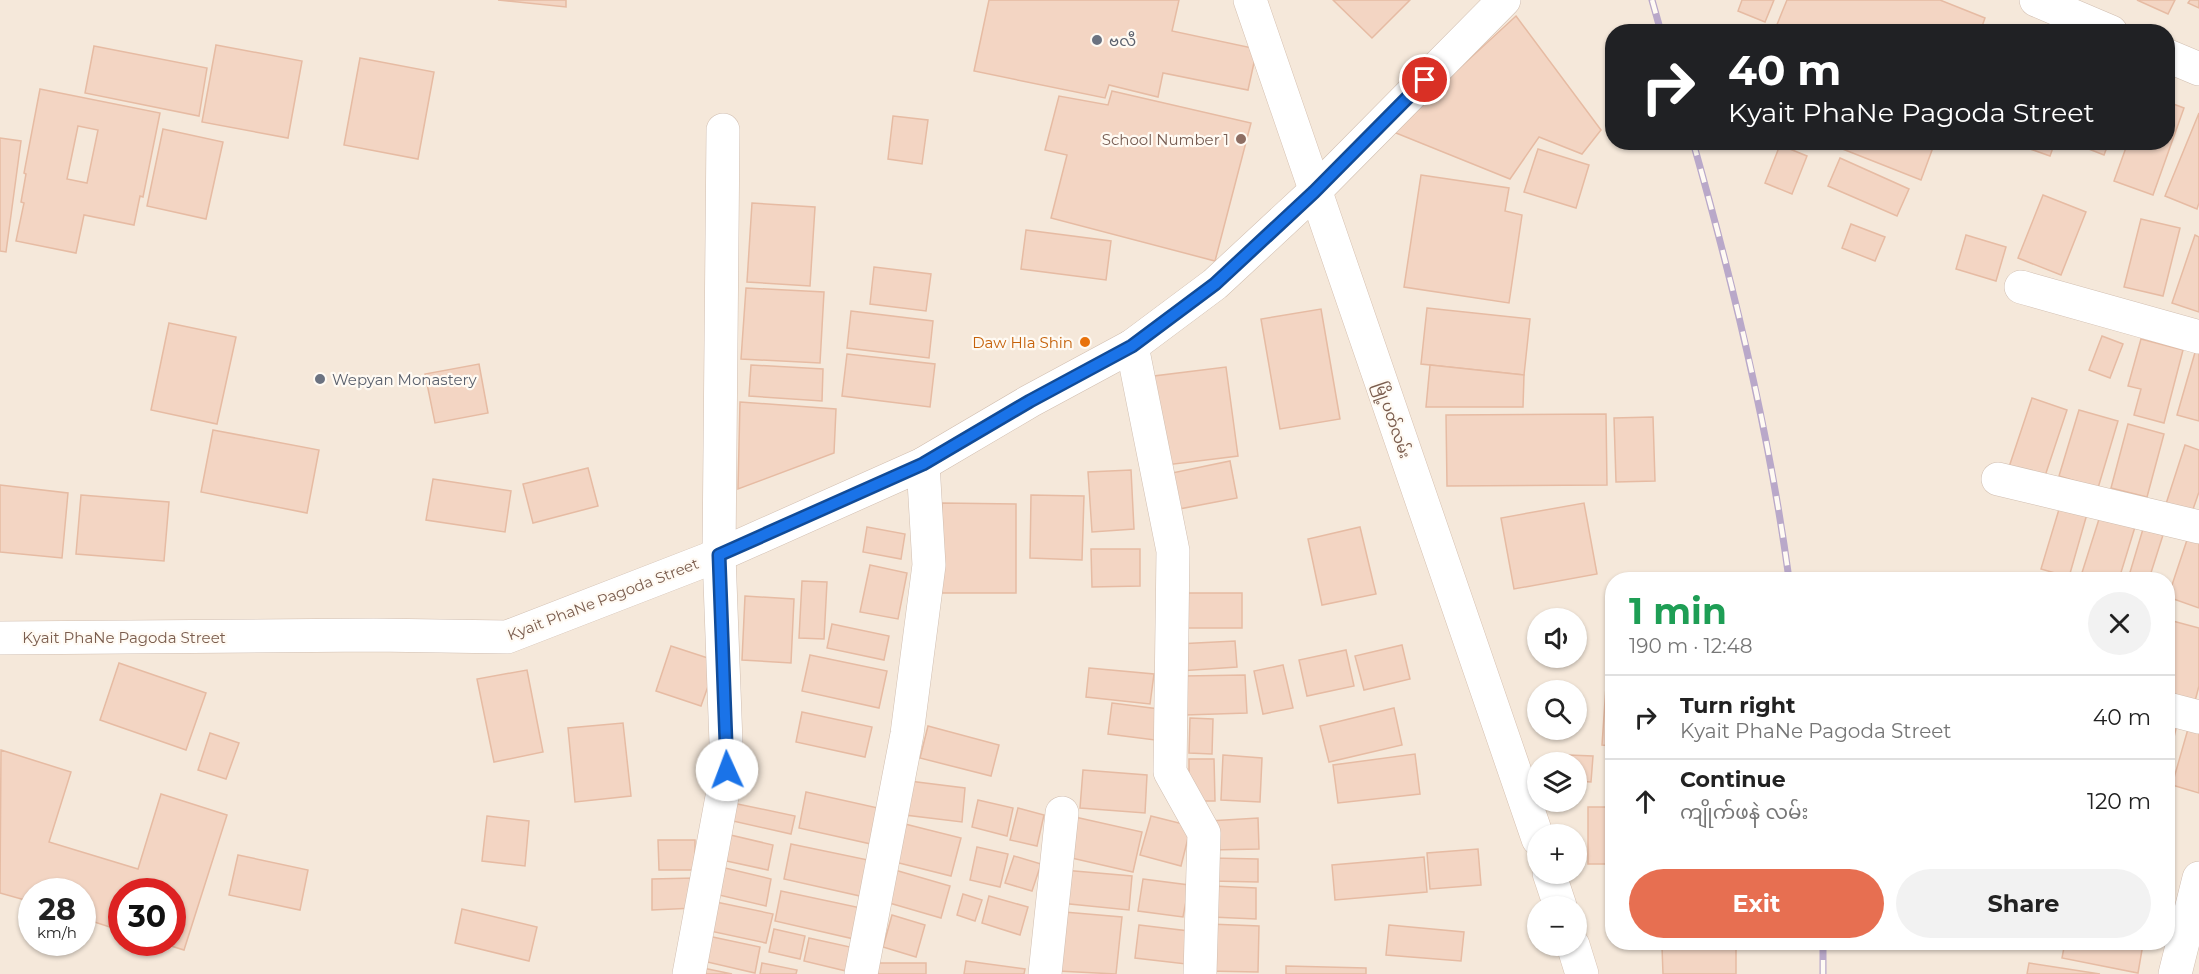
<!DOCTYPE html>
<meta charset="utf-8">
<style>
:root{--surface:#fff;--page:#f2f2f2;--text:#222;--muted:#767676;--line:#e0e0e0;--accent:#e76f51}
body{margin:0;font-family:Montserrat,"Noto Sans Myanmar",sans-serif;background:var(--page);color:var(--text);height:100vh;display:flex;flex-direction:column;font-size:22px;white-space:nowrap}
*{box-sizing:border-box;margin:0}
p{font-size:20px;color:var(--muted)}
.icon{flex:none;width:33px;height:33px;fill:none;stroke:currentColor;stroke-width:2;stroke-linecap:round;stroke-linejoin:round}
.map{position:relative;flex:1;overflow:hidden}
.side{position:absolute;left:1605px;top:572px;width:570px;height:378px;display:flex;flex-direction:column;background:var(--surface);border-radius:24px;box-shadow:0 2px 4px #0004}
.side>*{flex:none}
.banner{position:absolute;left:1605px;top:24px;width:570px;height:126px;border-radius:24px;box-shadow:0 2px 4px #0004;background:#202124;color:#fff;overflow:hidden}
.fabs{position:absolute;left:1527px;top:608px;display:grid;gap:12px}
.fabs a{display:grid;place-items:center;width:60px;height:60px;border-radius:50%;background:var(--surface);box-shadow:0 2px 4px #0004;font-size:30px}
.speed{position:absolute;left:18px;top:878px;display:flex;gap:12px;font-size:30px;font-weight:700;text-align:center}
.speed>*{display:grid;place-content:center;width:78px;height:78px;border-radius:50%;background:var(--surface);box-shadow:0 2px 4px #0004;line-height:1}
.speed small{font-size:15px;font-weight:400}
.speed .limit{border:9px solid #d22;background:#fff;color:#111}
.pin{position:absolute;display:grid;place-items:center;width:51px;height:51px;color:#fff;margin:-26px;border:3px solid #fff;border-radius:50%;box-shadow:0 2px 6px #0007}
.me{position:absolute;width:66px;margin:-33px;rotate:358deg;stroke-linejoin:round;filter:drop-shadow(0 0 4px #0008)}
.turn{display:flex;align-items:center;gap:21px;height:126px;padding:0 24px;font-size:27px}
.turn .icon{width:78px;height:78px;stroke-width:2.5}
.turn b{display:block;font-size:42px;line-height:51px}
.round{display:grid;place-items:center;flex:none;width:63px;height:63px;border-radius:32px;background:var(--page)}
.summary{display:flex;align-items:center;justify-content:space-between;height:102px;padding:0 24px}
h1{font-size:36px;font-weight:700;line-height:45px;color:#1e9e55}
.primary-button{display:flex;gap:12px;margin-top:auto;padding:12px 24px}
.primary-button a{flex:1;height:69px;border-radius:36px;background:var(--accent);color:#fff;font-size:24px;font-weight:700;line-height:69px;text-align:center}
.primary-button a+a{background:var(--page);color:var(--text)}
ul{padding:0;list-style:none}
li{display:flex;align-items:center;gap:18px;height:84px;padding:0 24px;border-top:2px solid var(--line)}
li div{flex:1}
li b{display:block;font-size:22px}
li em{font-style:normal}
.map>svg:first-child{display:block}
</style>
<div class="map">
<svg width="2199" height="974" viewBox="0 0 2199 974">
<rect width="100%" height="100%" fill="#fdf6ec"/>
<path fill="#f5e8da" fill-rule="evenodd" d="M0,0H2199V974H0ZM1612,32H2168V142H1612ZM1612,579H2168V942H1612ZM1538,618H1576V657H1538ZM1538,690H1576V729H1538ZM1538,762H1576V801H1538ZM1538,834H1576V873H1538ZM32,891H82V942H32ZM122,891H172V942H122ZM1538,906H1576V945H1538Z"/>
<g fill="#f3d5c3" stroke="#e6bba3" stroke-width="1.5" fill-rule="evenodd">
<polygon points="498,0 566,0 566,7"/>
<polygon points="989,0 1179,0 1172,31 1257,49 1248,90 1163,73 1158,97 1109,85 1105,98 974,71"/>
<polygon points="1333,0 1410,0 1372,38"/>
<polygon points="1742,0 1774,0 1765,22 1738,11"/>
<polygon points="1787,0 1940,0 1985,18 1980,32 1786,32 1776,27"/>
<polygon points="2137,0 2175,0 2168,14"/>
<polygon points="2190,0 2199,0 2199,8 2188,3"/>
<polygon points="1516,16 1601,130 1582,154 1539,137 1510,179 1391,131"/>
<polygon points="2005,26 2020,32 2004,32"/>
<polygon points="216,45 302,61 288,138 202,122"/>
<polygon points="94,46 207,68 199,116 85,93"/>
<polygon points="360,58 434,72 418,159 344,145"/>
<path d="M40,89L160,113L143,197L140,196L134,225L84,215L76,253L16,241L24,203L21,202L26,174L24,173ZM78,126L98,130L87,183L67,179Z"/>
<polygon points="1112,91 1251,123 1215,261 1051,218 1067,155 1045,150 1059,96 1108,105"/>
<polygon points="2168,102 2184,108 2153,195 2114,181 2128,142 2168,142"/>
<polygon points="2199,113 2199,203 2197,209 2165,196"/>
<polygon points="893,116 928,120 922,164 888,159"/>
<polygon points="163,129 223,142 206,219 147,206"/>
<polygon points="0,138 21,141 6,252 0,251"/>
<polygon points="1842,142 1935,142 1921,180 1840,148"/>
<polygon points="2017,142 2055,142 2050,156 2016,144"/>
<polygon points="2071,142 2109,142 2104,155"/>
<polygon points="1780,145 1807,156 1792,194 1765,183"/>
<polygon points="1538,149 1589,165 1576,208 1524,192"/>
<polygon points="1840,158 1909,189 1897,216 1828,186"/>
<polygon points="1421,175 1509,188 1505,211 1522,215 1509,303 1404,287"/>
<polygon points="2043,195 2086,212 2061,275 2018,258"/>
<polygon points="752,203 815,207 810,286 747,282"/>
<polygon points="2141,219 2180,228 2163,296 2124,287"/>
<polygon points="1851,224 1885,237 1875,261 1842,248"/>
<polygon points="1026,230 1111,241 1106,280 1021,269"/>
<polygon points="1966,235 2006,247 1996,281 1956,269"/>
<polygon points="2195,235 2199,237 2199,312 2172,303"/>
<polygon points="874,267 931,274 926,311 870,304"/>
<polygon points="746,288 824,292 820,363 741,359"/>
<polygon points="1427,308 1530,319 1524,375 1421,364"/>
<polygon points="1321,309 1340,419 1280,429 1261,319"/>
<polygon points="851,311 933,321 929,358 847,348"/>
<polygon points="169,323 236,337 217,424 151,410"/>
<polygon points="2102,336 2123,344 2110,378 2089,370"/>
<polygon points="2141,339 2183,350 2164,423 2134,415 2141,389 2128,386"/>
<polygon points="2196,349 2199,350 2199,421 2177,415"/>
<polygon points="847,354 935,364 930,407 842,396"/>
<polygon points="479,364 488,413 435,423 425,374"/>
<polygon points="751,365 823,369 822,401 749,396"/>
<polygon points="1430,365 1524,375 1523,407 1426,407"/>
<polygon points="1226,367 1238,456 1166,465 1154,376"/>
<polygon points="2032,398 2067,410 2044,479 2009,467"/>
<polygon points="740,402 836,409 834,453 738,489"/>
<polygon points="2079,410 2118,421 2098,488 2059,476"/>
<polygon points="1606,414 1607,485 1447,486 1446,415"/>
<polygon points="1653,417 1655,481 1616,482 1614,418"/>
<polygon points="2128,424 2164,434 2147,497 2111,488"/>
<polygon points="213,430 319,450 307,513 201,492"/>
<polygon points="2185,445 2199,450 2199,492 2191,515 2165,507"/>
<polygon points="1230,461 1237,498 1179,509 1172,473"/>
<polygon points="588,468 598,506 533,523 523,484"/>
<polygon points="1131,470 1134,529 1092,532 1088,472"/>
<polygon points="433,479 511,491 505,532 426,520"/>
<polygon points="0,485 68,493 62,558 0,552"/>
<polygon points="81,495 169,502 164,561 76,554"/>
<polygon points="1031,495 1084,496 1082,560 1030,558"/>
<polygon points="942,503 1016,504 1016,593 942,593"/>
<polygon points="1584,503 1597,574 1514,589 1501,518"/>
<polygon points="2060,506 2087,514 2069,577 2041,569"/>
<polygon points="2100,516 2135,527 2119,579 2080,579"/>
<polygon points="867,527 905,534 901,559 863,552"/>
<polygon points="1360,527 1376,594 1322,605 1308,539"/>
<polygon points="2143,529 2163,535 2149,579 2128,579"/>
<polygon points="2188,537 2199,540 2199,608 2168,597"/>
<polygon points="1091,549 1140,549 1140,586 1092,587"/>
<polygon points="870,565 907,573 898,619 860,612"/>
<polygon points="802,581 827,582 824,639 799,638"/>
<rect x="1186" y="593" width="56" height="35"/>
<polygon points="745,596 794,599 791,663 742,660"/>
<polygon points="2169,620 2199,628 2199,686 2195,701 2168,693"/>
<polygon points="832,624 889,636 884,660 827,648"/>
<polygon points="1235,641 1237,667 1179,671 1177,644"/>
<polygon points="1402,645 1410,679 1364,690 1355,656"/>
<polygon points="671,646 717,661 701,706 656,691"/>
<polygon points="1346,650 1354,686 1307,696 1299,660"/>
<polygon points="810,655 887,671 879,708 802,691"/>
<polygon points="119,663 206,693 186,750 100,720"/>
<polygon points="1283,665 1293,708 1263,714 1254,671"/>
<polygon points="1089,668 1154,674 1150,704 1086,697"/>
<polygon points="527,670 543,752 494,762 477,679"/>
<polygon points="1607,672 1612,672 1612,746 1602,745"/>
<polygon points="1245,675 1247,713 1185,715 1184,676"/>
<polygon points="1112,703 1159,709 1155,740 1108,734"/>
<polygon points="1394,708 1402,745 1329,762 1320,726"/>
<polygon points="802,712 872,727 865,757 796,742"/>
<polygon points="1190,718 1213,719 1212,754 1189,753"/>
<polygon points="2168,722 2177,724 2168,764"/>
<polygon points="623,723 631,796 575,802 568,728"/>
<polygon points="928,726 999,745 991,776 920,758"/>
<polygon points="2188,729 2199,732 2199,793 2172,785"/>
<polygon points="210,733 239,743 226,779 198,770"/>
<polygon points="1,750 71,772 49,842 138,869 161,794 227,815 184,950 158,942 172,942 172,891 122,891 122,931 82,918 82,891 32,891 32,902 0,893"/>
<polygon points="1415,754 1420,794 1338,803 1333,765"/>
<polygon points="1223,755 1262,758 1260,802 1221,800"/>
<polygon points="1568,755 1593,756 1591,782 1576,781 1576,762 1567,762"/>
<polygon points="1610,757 1612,757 1612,793 1608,792"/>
<polygon points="1189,759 1214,759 1215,801 1189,801"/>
<polygon points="1083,770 1147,775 1145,813 1080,808"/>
<polygon points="909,781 965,788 962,822 905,815"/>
<polygon points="806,792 878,808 871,844 799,828"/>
<polygon points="978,800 1013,808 1007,836 972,827"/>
<polygon points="728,802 795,816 791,834 724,819"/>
<rect x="1588" y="807" width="24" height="57"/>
<polygon points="1018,808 1044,815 1037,846 1010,840"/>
<polygon points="487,816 529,821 525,866 482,861"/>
<polygon points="1151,816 1191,826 1181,866 1140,855"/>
<polygon points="1075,817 1142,832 1133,872 1067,857"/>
<polygon points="1258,818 1259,849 1210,850 1209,821"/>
<polygon points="897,822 961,838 951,876 887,860"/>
<polygon points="722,833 773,845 768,870 717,859"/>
<polygon points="658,840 695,840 695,870 659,870"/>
<polygon points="791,844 868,860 860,896 784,879"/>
<polygon points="977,847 1008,854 1000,887 970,880"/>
<polygon points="1478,849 1481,885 1430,889 1427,853"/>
<polygon points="238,855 308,870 300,910 229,895"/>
<polygon points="1014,856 1041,864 1032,891 1005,883"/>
<polygon points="1424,857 1427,892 1335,900 1332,865"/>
<polygon points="1211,858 1258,859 1258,882 1211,881"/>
<polygon points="725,868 771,879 766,906 719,895"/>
<polygon points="888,868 950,886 941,918 879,900"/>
<polygon points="1063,870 1132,876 1129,910 1060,903"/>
<polygon points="695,878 695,908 652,910 652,879"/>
<polygon points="1143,879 1189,885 1183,917 1138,911"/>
<polygon points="1213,886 1256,888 1256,919 1212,917"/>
<polygon points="781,891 861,908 854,939 775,921"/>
<polygon points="963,894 982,900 975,921 957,915"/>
<polygon points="989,896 1028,907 1020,935 982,923"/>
<polygon points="716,902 773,914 766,943 710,931"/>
<polygon points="462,909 537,927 529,961 455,943"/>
<polygon points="1064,912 1122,917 1116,974 1058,971"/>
<polygon points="892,915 925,925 916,957 883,947"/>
<polygon points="1209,924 1259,926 1258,972 1207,971"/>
<polygon points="1139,925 1189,931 1186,964 1135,958"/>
<polygon points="1389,925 1464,932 1461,961 1386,955"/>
<polygon points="774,929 805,936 800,959 769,952"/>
<polygon points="708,936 760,947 755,973 703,961"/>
<polygon points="809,938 850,947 846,971 804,961"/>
<rect x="1631" y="942" width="116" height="1"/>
<polygon points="2065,942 2132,942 2143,944 2138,973 2062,958"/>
<polygon points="1662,947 1736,947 1736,974 1663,974"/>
<polygon points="966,961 1025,969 1024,974 964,974"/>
<polygon points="762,963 797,970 796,974 760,974"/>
<rect x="873" y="963" width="53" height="11"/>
<polygon points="2029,963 2100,974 2027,974"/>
<polygon points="1286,966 1366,968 1366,974 1286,974"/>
<polygon points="703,968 732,974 702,974"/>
</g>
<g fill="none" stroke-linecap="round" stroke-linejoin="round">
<defs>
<g id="minor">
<polyline points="2036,0 2111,32"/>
<polyline points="2168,56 2199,69"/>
<polyline points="2021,287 2199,337"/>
<polyline points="1132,346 1173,551 1170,772 1204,833 1200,974"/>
<polyline points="1998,479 2199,527"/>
<polyline points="0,638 374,635 507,637 719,555 923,464 1030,401 1132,346 1215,284 1314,192 1504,0"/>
<polyline points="2168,709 2199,717"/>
<polyline points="689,974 727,770 719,555 723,130"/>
<polyline points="861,974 907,734 929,565 923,464"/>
<polyline points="1045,974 1062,813"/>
<polyline points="2175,974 2199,878"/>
</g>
<g id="secondary">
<polyline points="1250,0 1538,839"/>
<polyline points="1549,873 1560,906"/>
<polyline points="1573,945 1582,974"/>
</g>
</defs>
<use href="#minor" stroke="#d1beb0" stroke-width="34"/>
<use href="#secondary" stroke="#d6c0b0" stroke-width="34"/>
<use href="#minor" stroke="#fff" stroke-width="33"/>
<use href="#secondary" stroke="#fff" stroke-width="33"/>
<defs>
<g id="rail">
<polyline points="1652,0 1661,32"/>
<path d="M1693,142C1734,286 1769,431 1789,579"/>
<polyline points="1823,974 1823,942"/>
</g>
</defs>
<use href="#rail" stroke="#b9a8c9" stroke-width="7"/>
<use href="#rail" stroke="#fffaf3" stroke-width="4.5" stroke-dasharray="14" stroke-linecap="butt"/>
</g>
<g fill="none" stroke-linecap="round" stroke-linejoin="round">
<defs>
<polyline id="route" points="727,770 719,555 923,464 1030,401 1132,346 1215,284 1314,192 1425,80"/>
</defs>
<use href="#route" stroke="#114b97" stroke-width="15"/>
<use href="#route" stroke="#1a73e8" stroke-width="10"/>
</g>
<g fill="#6b7280" stroke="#fffaf3" stroke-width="2">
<circle cx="1097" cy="40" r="6"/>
<circle cx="320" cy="379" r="6"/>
</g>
<circle fill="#8d6e63" stroke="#fffaf3" stroke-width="2" cx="1241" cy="139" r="6"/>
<circle fill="#e8710a" stroke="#fffaf3" stroke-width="2" cx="1085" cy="342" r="6"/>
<g text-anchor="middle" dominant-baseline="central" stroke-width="4.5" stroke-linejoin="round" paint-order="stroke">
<g font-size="15" fill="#5b616d" stroke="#fffaf3" text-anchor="start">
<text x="1109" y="40">ဗလီ</text>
<text x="332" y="379">Wepyan Monastery</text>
</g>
<g font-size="15" fill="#785e54" stroke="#fffaf3" text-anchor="end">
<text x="1229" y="139">School Number 1</text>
</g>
<g font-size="15" fill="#c56008" stroke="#fffaf3" text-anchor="end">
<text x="1073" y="342">Daw Hla Shin</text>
</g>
<g font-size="15" fill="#7a5c4d" stroke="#fffaf3">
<text transform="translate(1393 420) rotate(71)">မြို့ပတ်လမ်း</text>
<text transform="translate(603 599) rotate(-21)">Kyait PhaNe Pagoda Street</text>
<text x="124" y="637">Kyait PhaNe Pagoda Street</text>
</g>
</g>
</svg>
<div class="fabs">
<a><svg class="icon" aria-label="sound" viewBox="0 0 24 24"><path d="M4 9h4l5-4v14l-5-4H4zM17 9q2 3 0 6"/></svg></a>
<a><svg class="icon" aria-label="search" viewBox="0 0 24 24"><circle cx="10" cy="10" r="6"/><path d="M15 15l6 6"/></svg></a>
<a><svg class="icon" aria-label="layers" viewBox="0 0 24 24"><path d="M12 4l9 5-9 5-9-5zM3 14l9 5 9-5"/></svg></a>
<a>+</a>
<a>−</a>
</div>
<div class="speed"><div>28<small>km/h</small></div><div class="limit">30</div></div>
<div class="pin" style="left:1425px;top:80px;background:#d93025"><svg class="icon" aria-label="arrive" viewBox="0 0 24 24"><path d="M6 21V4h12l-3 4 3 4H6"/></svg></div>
<svg class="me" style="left:727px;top:770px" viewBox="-20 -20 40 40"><circle r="19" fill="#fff"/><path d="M0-13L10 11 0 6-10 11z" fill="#1a73e8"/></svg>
<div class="banner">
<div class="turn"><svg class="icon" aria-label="right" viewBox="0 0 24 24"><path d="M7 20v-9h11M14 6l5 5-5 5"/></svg><div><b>40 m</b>Kyait PhaNe Pagoda Street</div></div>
</div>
<section class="side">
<div class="summary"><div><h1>1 min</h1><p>190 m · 12:48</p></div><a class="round"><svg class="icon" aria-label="close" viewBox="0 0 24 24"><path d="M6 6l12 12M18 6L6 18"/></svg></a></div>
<ul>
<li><svg class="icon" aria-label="right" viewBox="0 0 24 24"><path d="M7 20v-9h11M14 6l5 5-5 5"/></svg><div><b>Turn right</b><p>Kyait PhaNe Pagoda Street</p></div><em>40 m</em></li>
<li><svg class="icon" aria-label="ahead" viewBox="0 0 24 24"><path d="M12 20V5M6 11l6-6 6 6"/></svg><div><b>Continue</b><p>ကျိုက်ဖနဲ လမ်း</p></div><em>120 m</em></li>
</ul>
<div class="primary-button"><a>Exit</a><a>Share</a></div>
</section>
</div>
